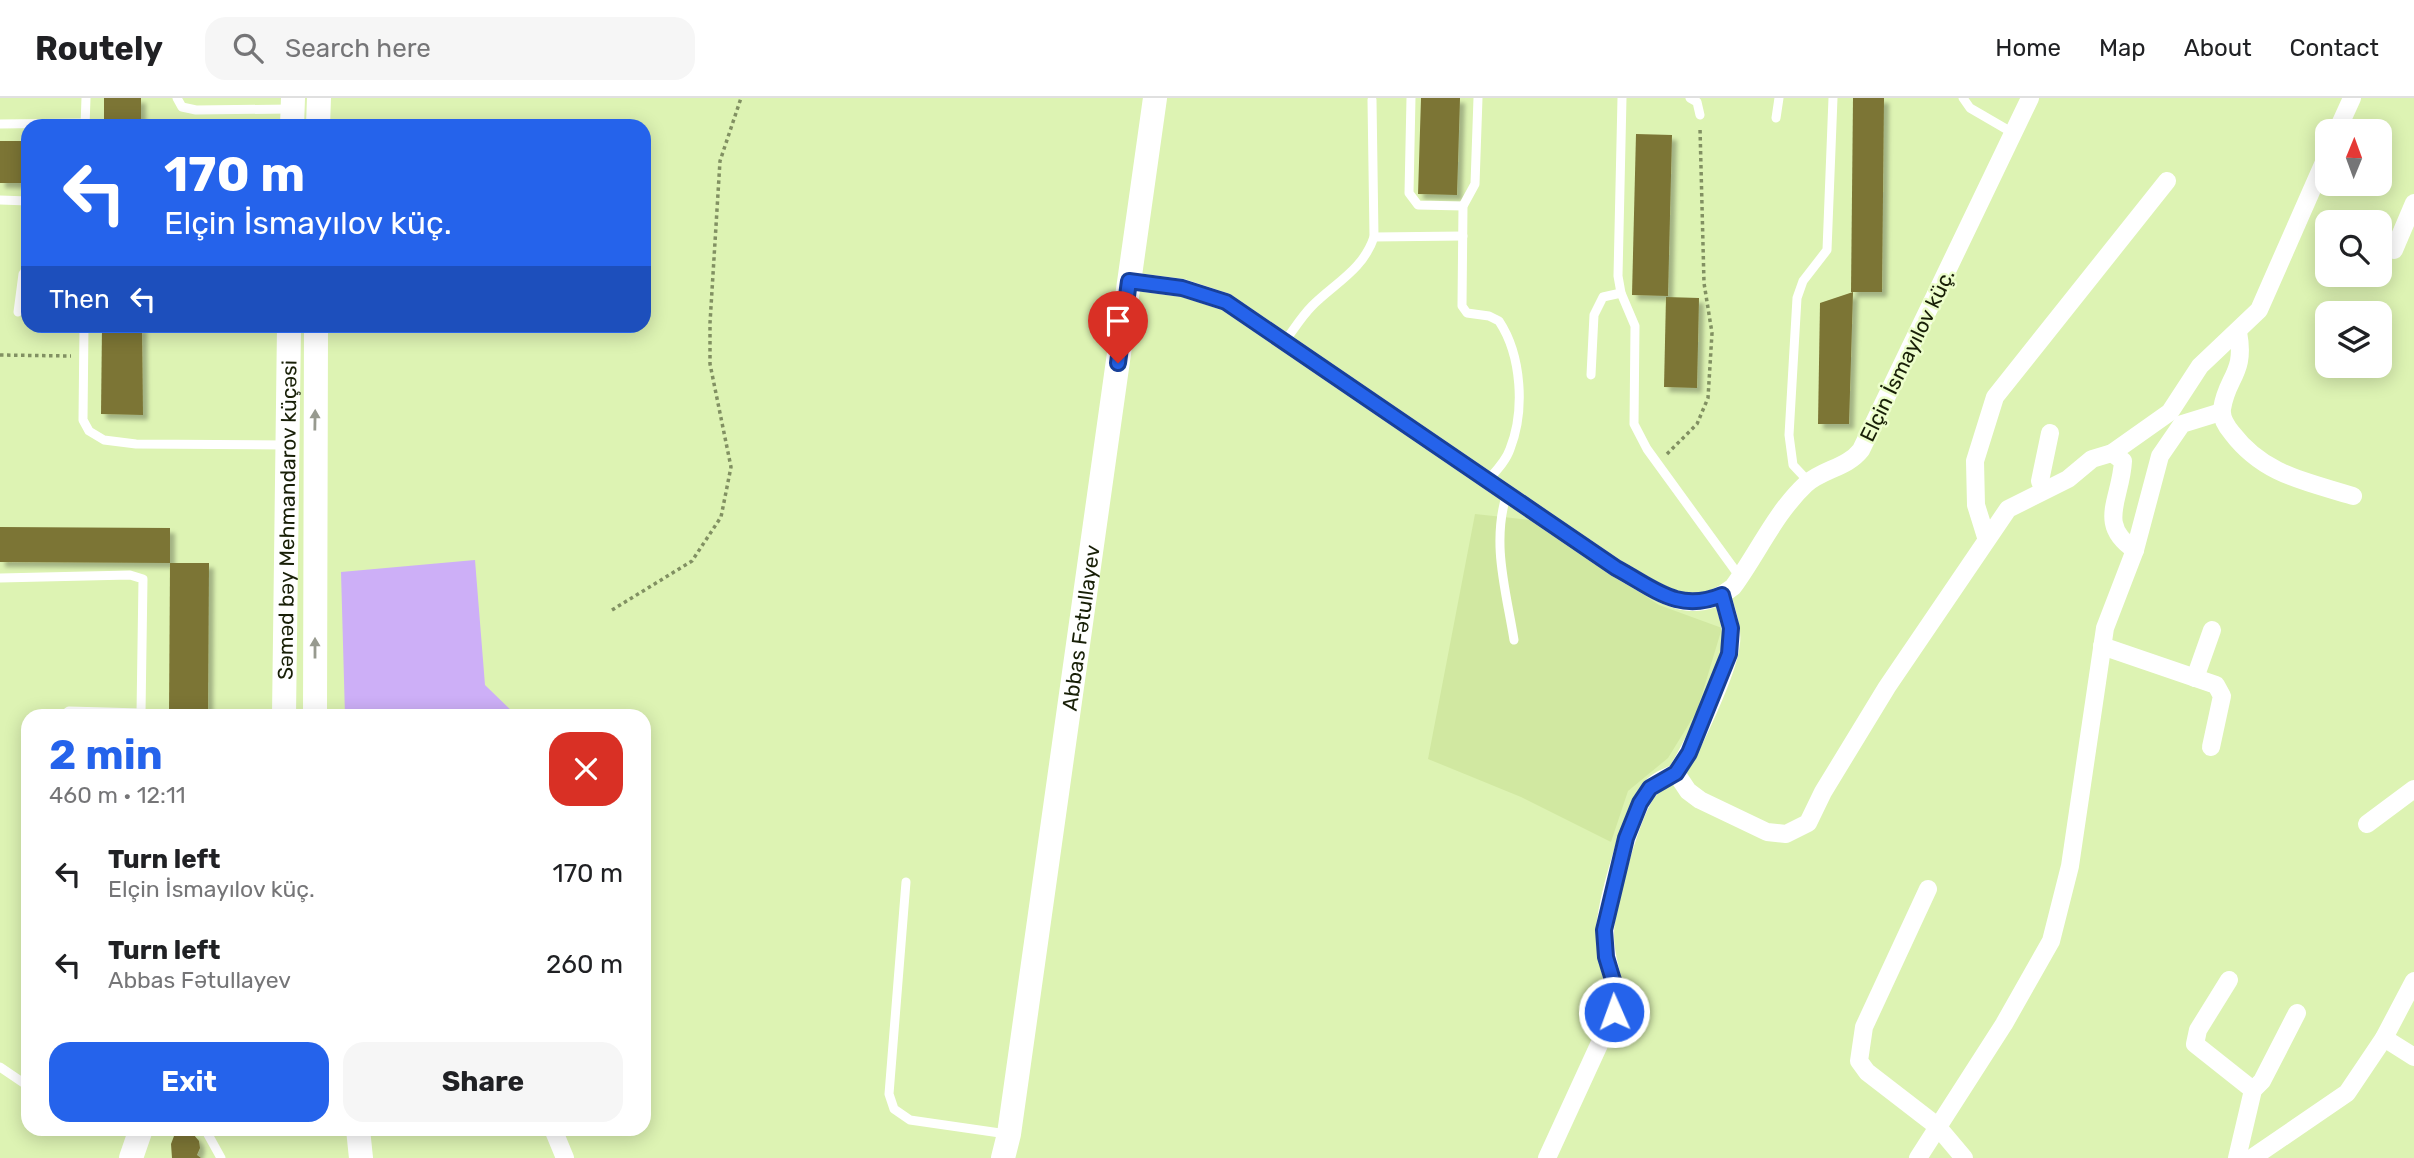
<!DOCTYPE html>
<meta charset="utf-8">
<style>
:root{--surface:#fff;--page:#f6f6f6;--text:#202124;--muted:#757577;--line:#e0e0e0;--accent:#2563eb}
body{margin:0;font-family:Rubik,sans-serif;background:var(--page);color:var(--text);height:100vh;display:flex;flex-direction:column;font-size:26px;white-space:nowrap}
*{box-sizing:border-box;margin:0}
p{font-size:23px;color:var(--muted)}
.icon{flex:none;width:38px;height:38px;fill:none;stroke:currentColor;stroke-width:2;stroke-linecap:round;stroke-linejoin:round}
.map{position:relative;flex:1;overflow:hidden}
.side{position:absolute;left:21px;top:611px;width:630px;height:427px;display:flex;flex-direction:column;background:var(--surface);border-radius:21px;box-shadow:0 4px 18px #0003}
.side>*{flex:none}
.top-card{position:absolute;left:21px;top:21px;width:630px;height:214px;border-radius:21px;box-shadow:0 4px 18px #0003;background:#2563eb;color:#fff;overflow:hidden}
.needle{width:46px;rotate:1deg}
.tools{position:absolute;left:2315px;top:21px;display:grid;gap:14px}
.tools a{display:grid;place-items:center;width:77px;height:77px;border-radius:14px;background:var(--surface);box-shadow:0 4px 18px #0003;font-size:35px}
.pin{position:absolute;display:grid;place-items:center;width:60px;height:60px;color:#fff;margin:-72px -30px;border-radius:50% 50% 50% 0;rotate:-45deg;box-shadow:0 0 7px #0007}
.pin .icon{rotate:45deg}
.me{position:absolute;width:77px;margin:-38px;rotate:358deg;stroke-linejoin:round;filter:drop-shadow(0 0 5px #0008)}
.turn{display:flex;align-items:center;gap:24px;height:147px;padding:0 28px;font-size:32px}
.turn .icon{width:91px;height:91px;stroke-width:2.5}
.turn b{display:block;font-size:49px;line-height:60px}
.then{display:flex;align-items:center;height:66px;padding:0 28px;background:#0003;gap:14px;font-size:26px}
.round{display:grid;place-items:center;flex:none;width:74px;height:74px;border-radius:21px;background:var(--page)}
.head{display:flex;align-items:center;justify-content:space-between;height:119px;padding:0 28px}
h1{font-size:42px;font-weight:700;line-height:52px;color:var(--accent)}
.button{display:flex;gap:14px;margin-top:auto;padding:14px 28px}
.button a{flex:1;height:80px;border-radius:21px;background:var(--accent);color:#fff;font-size:28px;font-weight:700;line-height:80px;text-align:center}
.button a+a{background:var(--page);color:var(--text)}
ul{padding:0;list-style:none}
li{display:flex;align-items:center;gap:21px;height:91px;padding:0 28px}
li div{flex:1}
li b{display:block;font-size:26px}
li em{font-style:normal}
header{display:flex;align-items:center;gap:42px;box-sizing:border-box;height:98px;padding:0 35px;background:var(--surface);border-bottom:2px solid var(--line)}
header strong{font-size:33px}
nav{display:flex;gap:38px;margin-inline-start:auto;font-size:24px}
.search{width:490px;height:63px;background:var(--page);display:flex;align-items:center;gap:18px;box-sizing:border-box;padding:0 24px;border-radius:21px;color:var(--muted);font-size:26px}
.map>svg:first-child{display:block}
</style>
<header>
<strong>Routely</strong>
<div class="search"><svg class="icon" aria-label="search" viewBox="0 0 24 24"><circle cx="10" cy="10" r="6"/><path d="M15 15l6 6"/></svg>Search here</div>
<nav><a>Home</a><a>Map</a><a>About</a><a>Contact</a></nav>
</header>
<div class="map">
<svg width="2414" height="1060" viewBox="0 0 2414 1060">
<defs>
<filter id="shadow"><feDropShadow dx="5" dy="5" stdDeviation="2" flood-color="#0004"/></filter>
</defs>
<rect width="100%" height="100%" fill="#ddf3b3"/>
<polygon fill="#d1e8a1" points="1475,416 1530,422 1659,507 1722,530 1697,613 1668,660 1628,693 1611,744 1521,699 1428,661"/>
<polygon fill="#cdaff7" points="475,462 485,587 517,618 345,618 341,474"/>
<g fill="#7c7535" filter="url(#shadow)">
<rect x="104" y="0" width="37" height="28"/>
<polygon points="1421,0 1460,0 1457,97 1418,96"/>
<polygon points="1853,0 1884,0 1882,194 1851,194"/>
<polygon points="1636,36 1672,37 1668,198 1632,197"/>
<rect x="0" y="43" width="28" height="42"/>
<polygon points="1853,194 1849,326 1818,326 1820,205"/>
<polygon points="1666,199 1699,200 1697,290 1664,289"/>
<polygon points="102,228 142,228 143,317 101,316"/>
<polygon points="0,429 170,430 170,465 0,464"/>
<polygon points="170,465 209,465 208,618 169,618"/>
<polygon points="180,1034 194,1037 199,1043 200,1050 197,1057 201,1060 172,1060 171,1046 174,1038"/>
</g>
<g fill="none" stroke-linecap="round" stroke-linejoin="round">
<g stroke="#819062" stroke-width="3.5" stroke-dasharray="3.5 3.5" stroke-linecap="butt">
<polyline points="0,257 71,258"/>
<polyline points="1667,356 1697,326 1708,300 1712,235 1704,185 1700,30"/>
<polyline points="612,512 692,463 721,419 731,369 710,266 710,225 720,63 741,0"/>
</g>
<g stroke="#fff" stroke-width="9">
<polyline points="177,0 182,9 196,12 291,11"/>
<polyline points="1411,0 1409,95 1418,107 1463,108"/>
<path d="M1478,0L1475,86L1463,108L1462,208L1467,215L1489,218L1499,223C1522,258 1525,313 1510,351C1506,363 1496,373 1488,382"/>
<polyline points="1622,0 1618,178 1621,195 1635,228 1634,326 1647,351 1740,479"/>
<polyline points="1690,0 1697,4 1700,17"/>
<polyline points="1963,0 1970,10 2013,35"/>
<polyline points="1776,20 1779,0"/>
<polyline points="0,26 85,25"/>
<polyline points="85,28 86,0"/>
<polyline points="0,102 28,103"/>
<polyline points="1374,139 1463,138"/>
<polyline points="18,214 23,176 28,169"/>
<polyline points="84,228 83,322 89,333 104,342 136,346 285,347"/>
<path d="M1285,243C1294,231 1302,218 1312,208C1335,185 1363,172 1374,139L1372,2"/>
<polyline points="1591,277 1594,217 1603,199 1621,195"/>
<polyline points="1809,384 1793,367 1789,337 1797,200 1803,183 1827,152 1833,0"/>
<path d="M1507,395C1491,445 1506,492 1514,542"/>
<polyline points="0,480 130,477 143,481 141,615"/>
<polyline points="62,618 69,613 141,615 141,618"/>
<polyline points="906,784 889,996 894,1011 910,1022 1007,1036"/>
<polyline points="0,969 28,988"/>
<polyline points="205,1031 221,1060"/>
</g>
<g stroke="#fff" stroke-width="18">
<polyline points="2337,33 2352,0"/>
<polyline points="2394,152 2414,105"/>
<path d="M1129,183L1183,190L1226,204L1616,470C1656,492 1690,523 1733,489C1758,455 1775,415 1806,386C1823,371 1847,370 1861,352L2030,0"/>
<path d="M2238,234C2246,276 2227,278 2222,311C2221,319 2227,329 2232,335C2264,377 2305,383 2353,398"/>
<path d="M2112,355L2123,363C2121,402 2096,426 2135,452"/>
<polyline points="2044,392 2040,383 2050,335"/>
<polyline points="1986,439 1976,407 1975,363 1995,299 2167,83"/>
<path d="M1722,497C1726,513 1733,529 1731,545C1729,572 1691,652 1676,675L1688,693L1700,702L1767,734L1786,736L1808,725L1823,694L1887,589L2008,411L2068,381L2092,361L2112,355L2170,314L2200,268L2259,212L2328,55"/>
<polyline points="2102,548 2216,587 2222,598 2211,649"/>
<polyline points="2195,580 2212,532"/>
<polyline points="2367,726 2414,691"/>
<polyline points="1928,791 1864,929 1859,963 1867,974 1937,1028 1964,1060"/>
<polyline points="2229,882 2198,932 2195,946 2253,992"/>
<polyline points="2384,940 2414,959"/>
<polyline points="553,1031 565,1060"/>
<path d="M1547,1060L1614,914C1618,881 1604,866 1605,835C1605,808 1632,712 1649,692C1656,683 1666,679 1676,675"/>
<polyline points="1918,1060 2004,926 2051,843 2070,768 2105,530 2135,452 2160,358 2182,326 2221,314"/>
<polyline points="2237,1060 2253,992 2262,983 2297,915"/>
<polyline points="2252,1060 2347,995 2384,940 2414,883"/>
</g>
<g stroke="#fff" stroke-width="24">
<polyline points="292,28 293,0"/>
<polyline points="318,28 319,0"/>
<path id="s1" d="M284,618L289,228"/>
<polyline points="315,618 316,228"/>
<polyline points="358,1031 361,1060"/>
<polyline points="131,1060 141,1031"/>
<path id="s2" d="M1003,1060L1009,1036L1155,0"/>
</g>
</g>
<defs><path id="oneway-solid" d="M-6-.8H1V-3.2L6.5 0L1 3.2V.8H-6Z" transform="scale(1.75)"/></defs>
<g fill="#979a8f">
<use href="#oneway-solid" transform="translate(315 322) rotate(-89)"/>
<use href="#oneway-solid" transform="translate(315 550) rotate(-90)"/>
</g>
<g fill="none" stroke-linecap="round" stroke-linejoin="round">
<defs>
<path id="route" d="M1118,265L1129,183L1182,190L1226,204L1616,470C1655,491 1678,515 1722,497L1731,530L1729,556L1689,655L1676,675L1650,690L1640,705L1626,740L1604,832L1606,859L1616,892L1614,914"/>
</defs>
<use href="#route" stroke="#184099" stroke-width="18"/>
<use href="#route" stroke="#2563eb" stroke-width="12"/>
</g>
<g text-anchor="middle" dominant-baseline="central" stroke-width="5" stroke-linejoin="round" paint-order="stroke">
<g font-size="21" fill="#181f07" stroke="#edfecc">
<text transform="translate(1907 257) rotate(-64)">Elçin İsmayılov küç.</text>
<text stroke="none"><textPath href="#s1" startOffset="196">Səməd bəy Mehmandarov küçəsi</textPath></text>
<text stroke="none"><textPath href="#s2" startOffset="536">Abbas Fətullayev</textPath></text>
</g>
</g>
</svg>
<div class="tools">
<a><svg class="needle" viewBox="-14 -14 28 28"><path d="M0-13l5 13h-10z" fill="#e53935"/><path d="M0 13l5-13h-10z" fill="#757577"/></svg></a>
<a><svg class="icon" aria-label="search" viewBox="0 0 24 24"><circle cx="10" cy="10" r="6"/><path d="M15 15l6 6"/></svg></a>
<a><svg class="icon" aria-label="layers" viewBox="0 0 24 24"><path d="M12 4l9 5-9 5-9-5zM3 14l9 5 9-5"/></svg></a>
</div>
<div class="pin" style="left:1118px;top:265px;background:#d93025"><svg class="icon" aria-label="arrive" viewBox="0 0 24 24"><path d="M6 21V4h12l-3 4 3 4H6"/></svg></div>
<svg class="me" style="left:1614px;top:914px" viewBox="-20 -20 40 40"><circle r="17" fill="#2563eb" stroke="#fff" stroke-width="3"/><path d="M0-11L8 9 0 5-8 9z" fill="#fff"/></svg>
<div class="top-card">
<div class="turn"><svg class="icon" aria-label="left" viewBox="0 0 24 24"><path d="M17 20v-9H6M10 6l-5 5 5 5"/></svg><div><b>170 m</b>Elçin İsmayılov küç.</div></div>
<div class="then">Then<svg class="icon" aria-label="left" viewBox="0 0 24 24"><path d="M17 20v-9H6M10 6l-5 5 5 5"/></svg></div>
</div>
<section class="side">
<div class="head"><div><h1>2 min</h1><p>460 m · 12:11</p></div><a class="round" style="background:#d93025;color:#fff"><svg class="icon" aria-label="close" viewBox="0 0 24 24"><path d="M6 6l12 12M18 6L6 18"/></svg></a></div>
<ul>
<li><svg class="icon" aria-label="left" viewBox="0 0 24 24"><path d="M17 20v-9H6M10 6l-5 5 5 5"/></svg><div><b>Turn left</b><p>Elçin İsmayılov küç.</p></div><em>170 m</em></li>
<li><svg class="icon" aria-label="left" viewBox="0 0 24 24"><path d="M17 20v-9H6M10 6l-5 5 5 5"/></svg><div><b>Turn left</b><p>Abbas Fətullayev</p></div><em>260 m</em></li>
</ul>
<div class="button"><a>Exit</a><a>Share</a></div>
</section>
</div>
